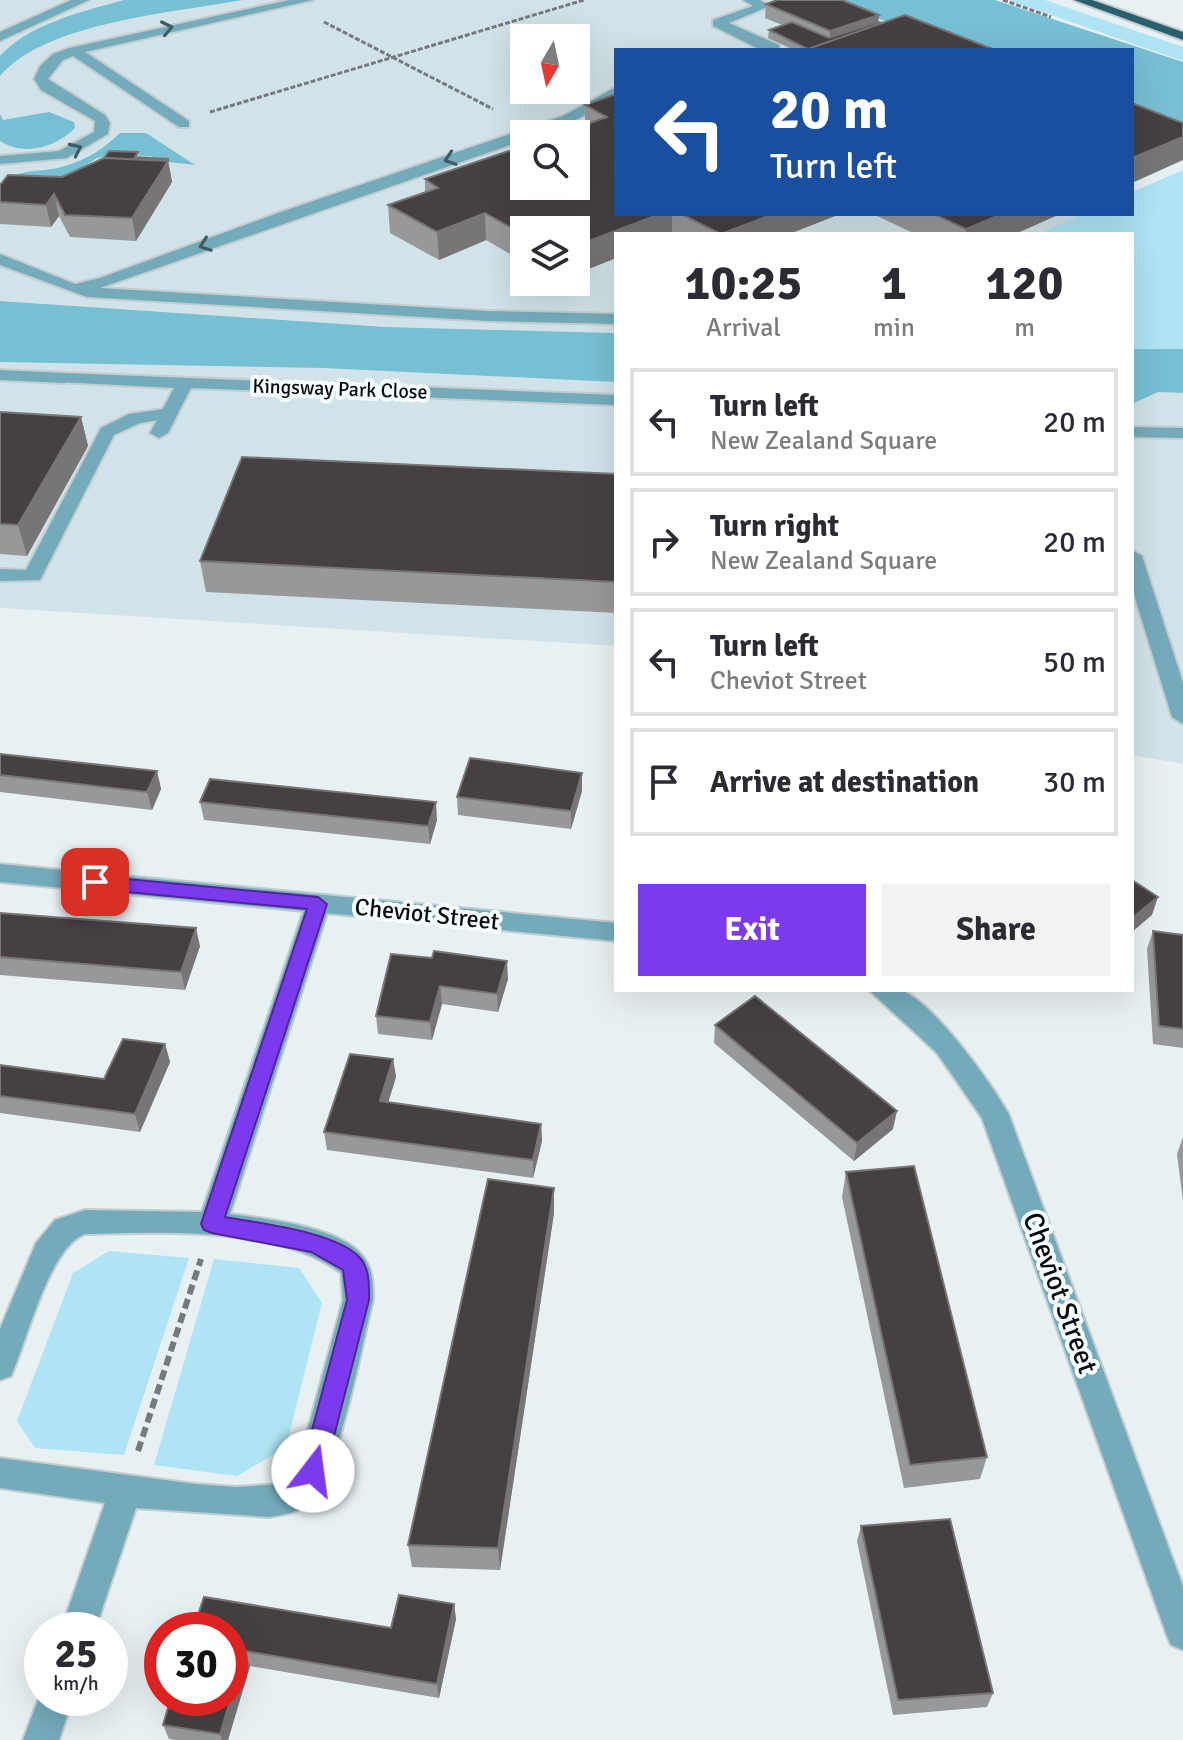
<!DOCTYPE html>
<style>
:root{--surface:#fff;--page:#f2f2f3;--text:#2b2b33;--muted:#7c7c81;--line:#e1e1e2;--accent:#7c3aed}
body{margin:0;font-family:Signika,sans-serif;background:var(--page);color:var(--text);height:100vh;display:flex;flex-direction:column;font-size:30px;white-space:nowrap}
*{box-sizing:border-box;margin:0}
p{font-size:26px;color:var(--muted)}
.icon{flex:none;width:44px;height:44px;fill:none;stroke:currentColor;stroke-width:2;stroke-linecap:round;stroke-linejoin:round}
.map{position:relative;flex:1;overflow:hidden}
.details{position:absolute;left:614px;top:232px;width:520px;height:760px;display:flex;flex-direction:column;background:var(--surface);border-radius:0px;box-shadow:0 8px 32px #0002}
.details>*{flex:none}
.hud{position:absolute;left:614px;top:48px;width:520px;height:168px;border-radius:0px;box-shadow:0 8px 32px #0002;background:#1a4fa0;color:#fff;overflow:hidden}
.needle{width:52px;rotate:189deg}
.buttons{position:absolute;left:510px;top:24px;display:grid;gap:16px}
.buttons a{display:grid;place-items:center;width:80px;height:80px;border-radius:0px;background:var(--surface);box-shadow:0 8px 32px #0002;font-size:40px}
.speed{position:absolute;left:24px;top:1612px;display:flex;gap:16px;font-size:40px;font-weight:700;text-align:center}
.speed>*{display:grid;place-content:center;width:104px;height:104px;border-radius:50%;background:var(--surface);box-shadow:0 8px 32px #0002;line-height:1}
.speed small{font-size:20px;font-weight:400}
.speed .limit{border:12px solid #d22;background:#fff;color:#111}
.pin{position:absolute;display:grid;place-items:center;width:68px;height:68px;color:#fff;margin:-34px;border-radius:16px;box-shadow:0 4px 12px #0006}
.me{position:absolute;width:88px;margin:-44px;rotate:15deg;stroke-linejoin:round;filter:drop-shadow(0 0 6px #0008)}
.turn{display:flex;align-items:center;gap:28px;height:168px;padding:0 24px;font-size:36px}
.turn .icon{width:104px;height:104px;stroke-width:2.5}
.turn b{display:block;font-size:56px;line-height:68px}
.eta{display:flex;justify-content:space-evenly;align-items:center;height:136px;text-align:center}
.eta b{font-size:48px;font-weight:800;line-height:56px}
.cta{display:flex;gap:16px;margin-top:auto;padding:16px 24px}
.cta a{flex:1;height:92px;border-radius:0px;background:var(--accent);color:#fff;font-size:32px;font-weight:800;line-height:92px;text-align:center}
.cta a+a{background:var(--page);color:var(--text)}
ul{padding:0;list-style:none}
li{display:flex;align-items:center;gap:24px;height:108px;margin:0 16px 12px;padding:0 8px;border:4px solid var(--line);border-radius:0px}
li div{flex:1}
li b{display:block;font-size:30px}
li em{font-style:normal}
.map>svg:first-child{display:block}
</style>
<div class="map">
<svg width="1183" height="1740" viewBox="0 0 1183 1740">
<rect width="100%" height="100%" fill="#e7f0f3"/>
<g fill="#d1e3e8" fill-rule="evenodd">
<path d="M0,0H928L1026,50H616V214H1083L1043,232L1046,234H616V333L386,327L0,301ZM524,38H576V90H524ZM524,134H576V186H524ZM524,230H576V282H524Z"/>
<polygon points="0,353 616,372 616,646 0,608"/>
<polygon points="1132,388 1183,390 1183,764 1132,755"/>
</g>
<g fill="#aee4f4">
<polygon points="1008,0 1045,0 1183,47 1183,61"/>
<polygon points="1183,170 1183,349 1132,349 1132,234 1042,232 1083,214 1132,214 1132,192"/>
<polygon points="109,1251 189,1258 124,1455 35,1448 17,1421 73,1273"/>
<polygon points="214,1259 299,1268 322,1303 286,1447 237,1476 154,1465"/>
</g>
<g fill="#77bfd3">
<path d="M124,0H242C173,13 46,22 0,76V56C31,23 81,12 124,0Z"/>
<polygon points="833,0 995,0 1183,62 1183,143 1132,122 1132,50 956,50"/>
<path d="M49,112L74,122L75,128C56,147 25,157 0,141V114L3,120Z"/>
<path d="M120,133H146L195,165L150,160L152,156L117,155L97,158L66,178L0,186C24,164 37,175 65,166C88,159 103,149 120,133Z"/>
<polygon points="0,301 386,327 616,333 616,382 324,368 0,362"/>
<polygon points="1132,349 1183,349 1183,393 1158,392 1132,404"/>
</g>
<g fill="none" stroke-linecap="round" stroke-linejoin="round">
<defs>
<g id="service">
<polygon points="289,0 313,0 85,52 189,121 189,127 179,127 73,56 63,60 48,79 105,115 110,123 108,134 67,158 0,164 0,156 59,151 94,132 95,121 41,90 34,79 40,66 53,54 69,48"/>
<polygon points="743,0 760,0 770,6 729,23 779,45 779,50 761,50 713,26 713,20 753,6"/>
<path d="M616,87V97C587,114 558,134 524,134V140L100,288L488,311L616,314V324L488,321L87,297L0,265V254L75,284L100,278L278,213L563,116Z"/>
<polygon points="0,370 65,373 74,378 65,383 0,380"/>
<polygon points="170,408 176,409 176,417 140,423 114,435 40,580 0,581 0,569 26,570 101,428 129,414"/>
<polygon points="1132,427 1183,428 1183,438 1132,437"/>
</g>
<g id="minor">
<polygon points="65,373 616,395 616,405 191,388 168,433 159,438 150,433 174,388 59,382 56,378"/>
<polygon points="1132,550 1142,556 1183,683 1183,724 1172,717 1132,588"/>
<path d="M318,895L327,898L330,904L230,1214C265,1219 342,1226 364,1258C373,1270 373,1285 373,1300C362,1343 338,1478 309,1503C298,1513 282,1515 269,1517L136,1508L95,1630H61L105,1503L0,1488V1458L195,1484L236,1487L283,1484L298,1466L343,1300L341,1273C280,1226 160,1232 85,1234C49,1247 27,1341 11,1376L0,1380V1329L36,1243L55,1220L85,1210L202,1212L306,904L309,898Z"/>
<polygon points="42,1690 42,1698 73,1698 59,1740 23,1740"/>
</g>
<g id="tertiary">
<polygon points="71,0 89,0 0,41 0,32"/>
<polygon points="0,864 616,923 616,941 0,882"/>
<path d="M869,990C878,990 892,987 900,990C932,1000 993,1085 1009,1115L1183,1587V1650L1171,1645L1166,1633L982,1118L937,1053Z"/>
</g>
<polygon id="trunk" points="1074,0 1092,0 1183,32 1183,40"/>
</defs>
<use href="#service" stroke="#c3ccce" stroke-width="4"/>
<use href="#minor" stroke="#c3ccce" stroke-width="4"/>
<use href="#tertiary" stroke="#c3ccce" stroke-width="4"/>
<use href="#trunk" stroke="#c3ccce" stroke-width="4"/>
<g stroke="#757b7d" stroke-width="3" stroke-dasharray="5 2" stroke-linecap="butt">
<polyline points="1003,0 1051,17"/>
<polyline points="324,22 493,109"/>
<polyline points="210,112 584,0"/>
</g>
<polyline stroke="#757b7d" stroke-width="6" stroke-dasharray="10 5" stroke-linecap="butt" points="138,1451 201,1259"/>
<use href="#service" fill="#74abbb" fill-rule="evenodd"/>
<use href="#minor" fill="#74abbb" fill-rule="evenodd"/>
<use href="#tertiary" fill="#74abbb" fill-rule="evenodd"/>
<use href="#trunk" fill="#28606e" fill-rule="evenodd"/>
</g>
<g fill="#97989a">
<polygon points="766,4 879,15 878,22 882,23 995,50 794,50 768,38 769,30 782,25 765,18"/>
<polygon points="616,94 616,214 840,214 789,234 616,234 616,258 576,274 576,230 524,230 524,262 486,240 439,260 390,233 388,205 425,192 425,179 585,125 585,105"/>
<polygon points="139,158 168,159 172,182 136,241 70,237 59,216 51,227 0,224 0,185 62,177"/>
<polygon points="873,214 1060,214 1015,234 915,234"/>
<polygon points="0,412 81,417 88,446 27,556 0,554"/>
<polygon points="616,474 616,613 206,592 200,561"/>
<polygon points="0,754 157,771 161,789 152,810 0,792"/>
<polygon points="582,791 571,829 458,815 457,797"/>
<polygon points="200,802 437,820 430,844 204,820"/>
<polygon points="0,913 200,946 185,990 0,975"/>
<polygon points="1153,931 1183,935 1183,1048 1153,1044 1147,949"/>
<polygon points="391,954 508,979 498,1012 442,1004 432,1040 378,1034 376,1016"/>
<polygon points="715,1025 893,1129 854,1161 714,1043"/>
<polygon points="165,1044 170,1062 140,1132 0,1113 0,1065 104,1079"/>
<polygon points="393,1059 396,1077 388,1102 541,1124 542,1141 533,1178 327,1150 324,1132"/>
<polygon points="1183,1137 1183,1201 1177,1154"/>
<polygon points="846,1172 987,1457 980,1479 904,1488 842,1197"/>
<polygon points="554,1188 554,1213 500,1570 412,1567 408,1545"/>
<polygon points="861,1526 993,1693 987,1707 893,1715 857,1541"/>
<polygon points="454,1604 456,1619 439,1698 250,1666 228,1740 176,1740 169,1739 163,1725 230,1630 391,1628"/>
</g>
<g fill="#777576">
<polygon points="879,15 877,29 829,45 830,31"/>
<polygon points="1183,137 1183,160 1132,183 1132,158"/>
<polygon points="168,161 172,182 136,241 132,218"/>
<polygon points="54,194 59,216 51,227 46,205"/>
<polygon points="485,213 486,240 439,260 437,232"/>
<polygon points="660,214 672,214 672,234 616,234 616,258 576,274 576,246"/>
<polygon points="773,214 840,214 789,234 721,234"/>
<polygon points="1002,214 1060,214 1015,234 966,234 966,229"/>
<polygon points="81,417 88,446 27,556 18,525"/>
<polygon points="157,771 161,789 152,810 147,792"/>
<polygon points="582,773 582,791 571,829 571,811"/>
<polygon points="436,802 437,820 430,844 428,826"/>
<polygon points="1158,897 1152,915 1132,932 1132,918"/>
<polygon points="196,928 200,946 185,990 181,972"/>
<polygon points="507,961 508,979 498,1012 497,994"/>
<polygon points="440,986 442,1004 432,1040 430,1022"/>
<polygon points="165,1044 170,1062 140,1132 135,1114"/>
<polygon points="393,1059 396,1077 383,1119 380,1101"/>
<polygon points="897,1111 893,1129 854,1161 857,1143"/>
<polygon points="541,1124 542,1141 533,1178 533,1160"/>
<polygon points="554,1188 554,1213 500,1570 498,1548"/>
<polygon points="454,1604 456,1619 439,1698 437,1684"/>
<polygon points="245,1651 250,1666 228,1740 222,1740 220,1734"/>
</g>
<g fill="#474040" stroke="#777576" stroke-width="2">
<polygon points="777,0 842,0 879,15 830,31 766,4"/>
<polygon points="905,15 995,50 804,50"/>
<polygon points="792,22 829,38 878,22 882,23 808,49 769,30"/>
<polygon points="616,94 616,214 660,214 576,246 576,230 524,230 524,235 485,213 437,232 388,205 438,188 425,179 524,146 524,186 576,186 576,134 558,134 607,117 585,105"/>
<polygon points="1132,103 1183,123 1183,137 1132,158"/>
<polygon points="109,151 138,152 135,157 168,159 167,161 104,158"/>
<polygon points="104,158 168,161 132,218 65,215 54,194 46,205 0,202 0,185 8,175 62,177"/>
<polygon points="681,214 773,214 721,234"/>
<polygon points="934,214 1002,214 966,229"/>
<polygon points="0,412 81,417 18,525 0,524"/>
<polygon points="242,457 616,474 616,582 200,561"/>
<polygon points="0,754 157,771 147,792 0,775"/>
<polygon points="470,758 582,773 571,811 457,797"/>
<polygon points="210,779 436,802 428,826 200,802"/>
<polygon points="1132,880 1158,897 1132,918"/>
<polygon points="0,913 196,928 181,972 0,957"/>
<polygon points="1153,931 1183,935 1183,1029 1159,1026"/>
<polygon points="434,951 507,961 497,994 440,986 430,1022 376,1016 391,954 432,958"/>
<polygon points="755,996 897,1111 857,1143 715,1025"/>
<polygon points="123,1039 165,1044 135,1114 0,1096 0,1065 104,1079"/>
<polygon points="350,1054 393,1059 380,1101 541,1124 533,1160 324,1132"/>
<polygon points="914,1166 987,1457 910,1465 846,1172"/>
<polygon points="488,1179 554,1188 498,1548 408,1545"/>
<polygon points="950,1519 993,1693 898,1700 861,1526"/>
<polygon points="399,1595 454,1604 437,1684 245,1651 220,1734 163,1725 171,1698 230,1698 230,1630 193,1630 204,1597 391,1628"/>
</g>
<defs><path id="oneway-chevron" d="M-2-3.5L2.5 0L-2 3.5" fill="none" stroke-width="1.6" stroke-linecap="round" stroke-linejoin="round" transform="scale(2)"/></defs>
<g stroke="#3e5c64">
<use href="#oneway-chevron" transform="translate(167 28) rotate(-12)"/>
<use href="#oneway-chevron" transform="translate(76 149) rotate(-25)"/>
<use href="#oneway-chevron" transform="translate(450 159) rotate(161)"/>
<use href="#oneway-chevron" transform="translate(205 245) rotate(160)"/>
</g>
<path fill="#7c3aed" stroke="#51269a" stroke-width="2" d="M95,876L318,897L327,904L225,1217C258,1223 338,1232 360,1258C370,1269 369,1287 369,1300L325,1471L322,1479L313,1482L304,1479L301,1471L347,1300L343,1270L311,1252L212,1233L204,1230L201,1224L307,909L95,889L86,882Z"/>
<g text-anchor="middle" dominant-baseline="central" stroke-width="8" stroke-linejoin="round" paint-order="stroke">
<g font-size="20" fill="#090c0d" stroke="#f6fdff">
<text transform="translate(340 389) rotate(2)">Kingsway Park Close</text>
</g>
<g font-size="24" fill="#090c0d" stroke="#f6fdff">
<text transform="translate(427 914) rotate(6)">Cheviot Street</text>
</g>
<g font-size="28" fill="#090c0d" stroke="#f6fdff">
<text transform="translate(1060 1293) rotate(70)">Cheviot Street</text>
</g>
</g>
</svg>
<div class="buttons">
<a><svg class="needle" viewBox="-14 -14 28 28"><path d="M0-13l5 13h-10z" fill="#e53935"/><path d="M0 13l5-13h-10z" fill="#7c7c81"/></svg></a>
<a><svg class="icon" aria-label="search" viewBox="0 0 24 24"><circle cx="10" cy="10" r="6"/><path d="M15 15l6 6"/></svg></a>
<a><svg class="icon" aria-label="layers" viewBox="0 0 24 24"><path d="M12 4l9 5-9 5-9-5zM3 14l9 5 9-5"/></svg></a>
</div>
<div class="speed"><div>25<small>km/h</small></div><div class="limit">30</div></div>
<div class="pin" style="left:95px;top:882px;background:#d93025"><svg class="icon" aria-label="arrive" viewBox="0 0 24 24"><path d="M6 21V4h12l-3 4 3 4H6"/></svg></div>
<svg class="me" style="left:313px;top:1471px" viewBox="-20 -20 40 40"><circle r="19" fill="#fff"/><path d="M0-13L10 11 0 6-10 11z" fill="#7c3aed"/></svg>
<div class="hud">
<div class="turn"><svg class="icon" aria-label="left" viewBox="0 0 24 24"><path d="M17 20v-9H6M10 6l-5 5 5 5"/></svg><div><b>20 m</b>Turn left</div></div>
</div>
<section class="details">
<div class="eta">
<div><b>10:25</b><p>Arrival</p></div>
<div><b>1</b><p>min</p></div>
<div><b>120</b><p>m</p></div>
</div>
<ul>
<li><svg class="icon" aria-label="left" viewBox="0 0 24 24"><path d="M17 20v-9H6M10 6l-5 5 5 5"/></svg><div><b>Turn left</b><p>New Zealand Square</p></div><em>20 m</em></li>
<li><svg class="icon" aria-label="right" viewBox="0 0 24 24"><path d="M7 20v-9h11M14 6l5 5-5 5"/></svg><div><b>Turn right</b><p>New Zealand Square</p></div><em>20 m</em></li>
<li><svg class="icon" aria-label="left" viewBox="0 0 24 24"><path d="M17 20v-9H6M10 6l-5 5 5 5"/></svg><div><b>Turn left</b><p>Cheviot Street</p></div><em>50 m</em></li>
<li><svg class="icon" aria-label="arrive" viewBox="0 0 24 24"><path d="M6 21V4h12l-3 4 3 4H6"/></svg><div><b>Arrive at destination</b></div><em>30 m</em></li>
</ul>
<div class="cta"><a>Exit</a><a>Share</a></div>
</section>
</div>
